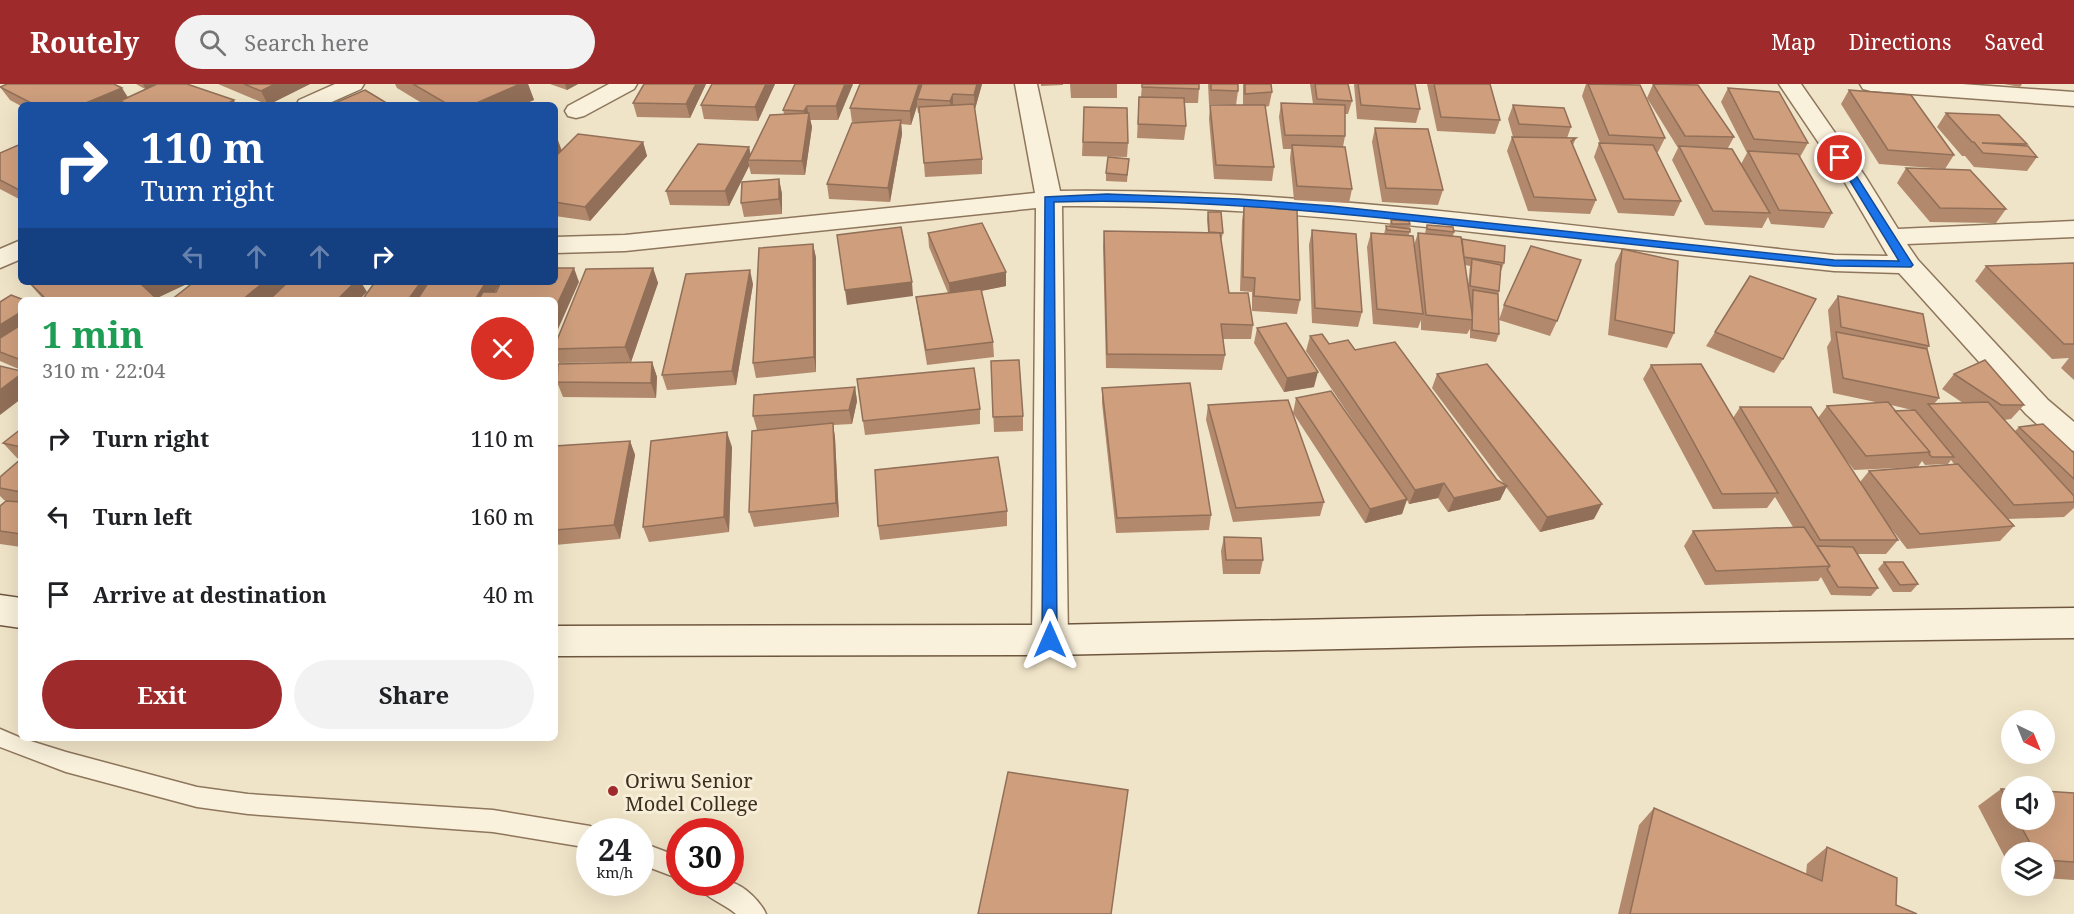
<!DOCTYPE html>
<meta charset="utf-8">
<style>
:root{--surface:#fff;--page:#f2f2f2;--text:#202124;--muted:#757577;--accent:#9e2a2b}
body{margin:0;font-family:"Noto Serif",serif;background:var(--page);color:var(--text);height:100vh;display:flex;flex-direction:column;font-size:22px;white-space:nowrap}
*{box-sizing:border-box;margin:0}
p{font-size:20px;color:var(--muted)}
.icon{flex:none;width:33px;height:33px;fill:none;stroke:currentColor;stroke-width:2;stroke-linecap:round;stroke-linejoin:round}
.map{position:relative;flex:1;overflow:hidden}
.details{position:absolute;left:18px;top:213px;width:540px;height:444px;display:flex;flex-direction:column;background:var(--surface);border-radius:9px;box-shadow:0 6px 24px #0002}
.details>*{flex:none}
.top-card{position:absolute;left:18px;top:18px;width:540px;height:183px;border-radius:9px;box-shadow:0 6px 24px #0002;background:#1a4fa0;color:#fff;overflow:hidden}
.needle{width:39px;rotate:137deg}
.controls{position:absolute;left:2001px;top:626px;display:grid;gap:12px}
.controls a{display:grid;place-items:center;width:54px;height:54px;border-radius:50%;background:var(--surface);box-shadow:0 6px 24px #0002;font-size:30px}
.speed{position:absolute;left:576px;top:734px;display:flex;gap:12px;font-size:30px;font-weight:700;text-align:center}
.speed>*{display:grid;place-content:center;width:78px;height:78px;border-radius:50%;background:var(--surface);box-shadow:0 6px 24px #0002;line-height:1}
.speed small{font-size:15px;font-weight:400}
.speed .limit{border:9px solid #d22;background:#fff;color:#111}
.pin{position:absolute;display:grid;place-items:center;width:51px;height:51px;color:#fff;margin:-26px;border:3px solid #fff;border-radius:50%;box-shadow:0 2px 6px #0007}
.me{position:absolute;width:66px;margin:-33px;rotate:0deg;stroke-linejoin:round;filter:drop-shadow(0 0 4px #0008)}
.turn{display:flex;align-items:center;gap:21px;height:126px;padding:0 24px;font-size:27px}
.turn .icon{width:78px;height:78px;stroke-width:2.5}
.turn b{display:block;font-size:42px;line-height:51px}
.lanes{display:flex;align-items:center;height:57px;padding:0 24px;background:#0003;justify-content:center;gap:30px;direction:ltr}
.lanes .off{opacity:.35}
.round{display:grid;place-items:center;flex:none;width:63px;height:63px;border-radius:32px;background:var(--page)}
.headline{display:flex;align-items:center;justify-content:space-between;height:102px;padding:0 24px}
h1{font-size:36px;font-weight:700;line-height:45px;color:#1e9e55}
.primary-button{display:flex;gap:12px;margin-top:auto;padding:12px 24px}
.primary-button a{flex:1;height:69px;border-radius:36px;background:var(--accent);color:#fff;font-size:24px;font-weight:700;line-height:69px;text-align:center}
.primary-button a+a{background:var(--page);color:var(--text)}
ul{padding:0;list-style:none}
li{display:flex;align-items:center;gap:18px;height:78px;padding:0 24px}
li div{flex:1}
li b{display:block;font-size:22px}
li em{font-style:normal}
header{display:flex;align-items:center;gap:36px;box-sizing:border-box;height:84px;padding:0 30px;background:var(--accent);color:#fff}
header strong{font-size:28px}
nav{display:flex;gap:33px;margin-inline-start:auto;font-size:21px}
.search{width:420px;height:54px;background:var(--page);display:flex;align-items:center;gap:15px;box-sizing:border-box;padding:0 21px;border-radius:33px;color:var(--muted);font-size:22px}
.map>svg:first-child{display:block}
</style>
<header>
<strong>Routely</strong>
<div class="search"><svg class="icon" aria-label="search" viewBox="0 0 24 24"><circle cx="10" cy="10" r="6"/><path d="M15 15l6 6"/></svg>Search here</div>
<nav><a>Map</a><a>Directions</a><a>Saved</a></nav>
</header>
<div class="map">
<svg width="2074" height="830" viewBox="0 0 2074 830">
<rect width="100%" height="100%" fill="#f0e4c8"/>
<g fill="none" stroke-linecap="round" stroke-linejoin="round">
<defs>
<g id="service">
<polygon points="0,645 21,654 66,668 197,703 248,710 493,726 590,742 599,747 590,747 590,764 493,748 248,730 197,723 66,688 0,663"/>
<polygon points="640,758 680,773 680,795 640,780"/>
<path d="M695,798C706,798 719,796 730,798C744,801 761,818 766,830H736C724,819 702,813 695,798Z"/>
</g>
<g id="minor">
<polygon points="335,0 364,0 361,5 325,21 296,21 299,16"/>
<polygon points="609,0 637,0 634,5 584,32 576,34 568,32 565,27 568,22"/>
<path d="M1015,0H1037L1060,107C1319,104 1577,144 1834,171L1888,172L1841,92L1779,0H1801L1865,92L1898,145L2074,137V153L1907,160L1918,176L2048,316L2074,338V367L2063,364L2026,330L1899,189L1834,187C1720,175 1606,162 1491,150C1348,134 1206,121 1062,122L1068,556L1063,567L1050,571L1037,567L1032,556L1036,124L625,167L555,169V153L625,151L1035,109Z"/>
<polygon points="1860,0 1962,0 2074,8 2074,22 1871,7 1863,5"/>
<polygon points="21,156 21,175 0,184 0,165"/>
</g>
<g id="secondary">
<polygon points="0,511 21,514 21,544 0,541"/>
<polygon points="2074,524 2074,554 1481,562 1050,571 555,572 555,542 1050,541 1481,532"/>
</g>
</defs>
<use href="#service" stroke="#8d765c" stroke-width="3"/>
<use href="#minor" stroke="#8d765c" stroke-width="3"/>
<use href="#secondary" stroke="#6f573f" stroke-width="3"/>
<use href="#service" fill="#faf1dc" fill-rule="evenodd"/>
<use href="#minor" fill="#faf1dc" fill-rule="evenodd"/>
<use href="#secondary" fill="#faf1dc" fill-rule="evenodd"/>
</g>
<g fill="#b2896c" fill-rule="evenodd">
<polygon points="136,0 187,0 236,21 21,21 21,22 10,16 0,3 128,14 145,5"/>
<polygon points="218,0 310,0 268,21"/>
<polygon points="395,0 528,0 534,16 522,21 425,21 397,4"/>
<polygon points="550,0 578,0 567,6"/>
<polygon points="706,0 690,34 637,33 633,19"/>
<polygon points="712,0 775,0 758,37 704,35 701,21"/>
<polygon points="853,0 838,36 810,36 812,43 805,91 751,90 749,82 729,122 670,121 666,107 749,63 750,70 784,30 783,26"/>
<polygon points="860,0 982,0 975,25 982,75 982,90 925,93 920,29 918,29 917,22 911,41 901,40 902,50 890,118 829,115 827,100 859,38 852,38 850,24"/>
<polygon points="1041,0 1063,0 1063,1 1041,2"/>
<polygon points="1070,0 1117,0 1117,14 1071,14"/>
<polygon points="1142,0 1199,5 1198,19 1185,19 1186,42 1184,56 1137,54 1139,13 1141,13"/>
<polygon points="1208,0 1238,0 1238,7 1236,21 1209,20"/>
<polygon points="1243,0 1271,0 1272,8 1269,22 1265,23 1274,83 1272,97 1214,95 1209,35 1210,21 1243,21"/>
<polygon points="1310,0 1348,0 1352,17 1348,30 1345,30 1345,52 1343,63 1352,105 1349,119 1294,116 1290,75 1291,65 1283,65 1279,33 1281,19 1313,20"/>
<polygon points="1354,0 1415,0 1420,25 1416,39 1357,35"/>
<polygon points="1427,0 1490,0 1500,36 1495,50 1437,47"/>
<polygon points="1586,0 1619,0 1665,54 1658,68 1657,68 1681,117 1674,132 1618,129 1594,73 1599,59 1600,59 1582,12"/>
<polygon points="1653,0 1734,53 1728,64 1741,80 1747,69 1721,18 1728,4 1808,59 1800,73 1832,129 1824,144 1771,140 1768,133 1762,144 1705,141 1672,76 1678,64 1647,14"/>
<polygon points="2004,0 2022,0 2020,3"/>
<polygon points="1849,6 1954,71 1945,85 1879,80 1841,20"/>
<polygon points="1513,21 1571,43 1567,54 1576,54 1573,61 1596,116 1590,130 1528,127 1507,67 1512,53 1513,53 1508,35"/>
<polygon points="1084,23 1128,59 1127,73 1082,72"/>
<polygon points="1946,29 2027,60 2025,62 2037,73 2027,87 1974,83 1965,72 1962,72 1937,43"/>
<polygon points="1375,44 1443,106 1438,121 1382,118 1372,58"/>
<polygon points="555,53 557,54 562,67 643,58 647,72 590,137 555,132"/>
<polygon points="21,60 21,116 0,105 0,69"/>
<polygon points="1129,75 1127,98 1106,97 1106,89"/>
<polygon points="1906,84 2006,125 1996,139 1930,138 1897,99"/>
<polygon points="779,95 782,110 782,130 744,133 741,119"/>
<polygon points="1244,122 1300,216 1297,230 1252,227 1252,208 1240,207 1242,137"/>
<polygon points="1208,128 1223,149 1221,157 1229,209 1253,241 1251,255 1223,255 1225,271 1222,286 1106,284 1103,162 1104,147 1208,148 1207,135"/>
<path d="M1391,136L1410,140L1409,152L1414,161L1418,149H1425L1427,141L1454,148L1453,152L1504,179L1501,187H1500L1499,207L1498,211L1499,250L1496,258L1470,254V245L1467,250L1421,246V236L1418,244L1373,240L1367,163L1371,149L1384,150L1386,142L1389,143ZM1465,181L1470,182L1468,202Z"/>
<polygon points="1312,146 1362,228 1358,243 1312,239 1309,161"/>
<polygon points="928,149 1006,188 1006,202 981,207 993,258 994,273 927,281 918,227 916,213 948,209 929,163"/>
<polygon points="813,160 816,174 816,288 756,294 753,279"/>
<polygon points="1622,165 1674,249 1667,264 1608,251 1615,180"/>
<polygon points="2074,179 2074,296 2061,284 2069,274 2052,275 1975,197 1986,182"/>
<polygon points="653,184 658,199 631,278 559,279 555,269 555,261"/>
<polygon points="28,198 191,198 156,214 158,216 44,216"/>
<polygon points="753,200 736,301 667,306 662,291"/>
<path d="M1838,212L1929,262L1927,265L1939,314L1934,320L1963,319L1942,305L1954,290L2024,321L2011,335L2004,336L2015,347L2019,343L2074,369V424L2064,433L2008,435L2014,442L2000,457L1907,465L1890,443L1898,456L1886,470H1858L1878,504L1871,512L1831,511L1821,493L1818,497L1705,501L1684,462L1693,447L1793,443L1775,413L1767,424L1713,425L1643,295L1651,281L1733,334L1740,323L1818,334L1827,322L1880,319L1833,309L1827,263L1831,256L1828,226ZM1891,321L1912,326L1895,327ZM1841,369L1854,386L1918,383L1922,377L1925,381L1948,380L1951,376L1954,380L1869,387L1860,398Z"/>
<polygon points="21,216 21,286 0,277 0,218"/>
<polygon points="1504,221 1557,237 1550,252 1499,236"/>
<polygon points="1257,244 1314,303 1284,308 1254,259"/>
<polygon points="1715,248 1783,275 1774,289 1706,262"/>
<polygon points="1310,252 1329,260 1355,266 1497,396 1504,400 1432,304 1437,290 1594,435 1540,448 1506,403 1500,416 1448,428 1438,414 1409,420 1407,416 1402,430 1365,439 1293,329 1296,314 1382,380 1306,267"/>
<polygon points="991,277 1023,332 1023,347 994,348"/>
<polygon points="652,278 657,293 656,314 563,313 557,298"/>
<polygon points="855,303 857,317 852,340 833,341 835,354 839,433 754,443 749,428 771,345 757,346 753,332"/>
<polygon points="1102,304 1211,431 1209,446 1116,449 1102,319"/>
<polygon points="1208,321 1324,418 1320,432 1233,438 1206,336"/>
<polygon points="980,325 980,340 865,351 863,337"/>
<polygon points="21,345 21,375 17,374 3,359"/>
<polygon points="630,357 635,371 620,455 555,461 555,362"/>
<polygon points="732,363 729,448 649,458 643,443"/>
<polygon points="21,375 21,463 0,460 0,422 6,417 4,416 0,412 0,393"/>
<polygon points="1007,427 1007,442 880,456 878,442"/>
<polygon points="1224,453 1263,476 1260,490 1223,490 1221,467"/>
<polygon points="1884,478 1918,500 1911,508 1893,508 1878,485"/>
<polygon points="2001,705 2012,705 2012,735 2044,735 2074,709 2074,796 2044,794 2044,768 2012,768 2012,787 1978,722"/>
<polygon points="1654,724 1806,790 1807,780 1827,763 1896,821 1917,830 1618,830 1639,741"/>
</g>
<g fill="#916f58">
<polygon points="143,0 164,0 147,7"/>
<polygon points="275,0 310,0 268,21 261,7"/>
<polygon points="520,0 528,0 534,16 522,21 472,21"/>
<polygon points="565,0 578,0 567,6"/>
<polygon points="696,0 706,0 690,34 686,20"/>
<polygon points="766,0 775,0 758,37 755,23"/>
<polygon points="845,0 853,0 838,36 836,22"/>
<polygon points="919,0 925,0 917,15 917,22 911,41 910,27"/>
<polygon points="977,0 982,0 975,25 974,11"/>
<polygon points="122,4 131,18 120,17 122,21 81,21"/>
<polygon points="953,10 953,24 951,31 950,17"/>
<polygon points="234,16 236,21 225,21"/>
<polygon points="807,22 809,34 809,29 812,43 805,91 802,77 807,41 804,27"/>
<polygon points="901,36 902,50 890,118 888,104"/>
<polygon points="557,54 562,68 555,74 555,56"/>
<polygon points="643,58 647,72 590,137 585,123"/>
<polygon points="749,63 752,76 748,76 749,82 729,122 725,107"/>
<polygon points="779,95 782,110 782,130 779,115"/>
<polygon points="813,160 816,174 816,288 814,273"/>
<polygon points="574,184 579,198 555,252 555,225"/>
<polygon points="653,184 658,199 631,278 625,263"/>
<polygon points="750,186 753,200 736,301 732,287"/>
<polygon points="1006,188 1006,202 950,213 949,199"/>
<polygon points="149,198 191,198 153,216 142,201"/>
<polygon points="264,198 300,198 279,216 242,216"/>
<polygon points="355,198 361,198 367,208 359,216 337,216"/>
<polygon points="421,198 438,198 425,216 408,216"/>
<polygon points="486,198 501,198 490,216 475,216"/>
<polygon points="912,198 913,212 847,221 845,206"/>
<polygon points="21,228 21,250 0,264 0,241"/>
<polygon points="652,278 657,293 656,314 651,299"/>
<polygon points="1318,288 1314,303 1284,308 1287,294"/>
<polygon points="21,290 21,315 0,331 0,306"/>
<polygon points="855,303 857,317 852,340 849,326"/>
<polygon points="833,339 835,354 839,433 836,419"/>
<polygon points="727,348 732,363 729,448 724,433"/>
<polygon points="630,357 635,371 620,455 614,441"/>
<polygon points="1444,399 1438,414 1409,420 1415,406"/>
<polygon points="1507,402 1500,416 1448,428 1454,414"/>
<polygon points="1407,415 1402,430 1365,439 1370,425"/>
<polygon points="1602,420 1594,435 1540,448 1547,433"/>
</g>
<g fill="#cf9f7d" stroke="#916f58" stroke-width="1.5">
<polygon points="7,0 114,0 122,4 81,21 35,21 0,3"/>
<polygon points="157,0 187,0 234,16 225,21 130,21 120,17"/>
<polygon points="244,0 275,0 261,7"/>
<polygon points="413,0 520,0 472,21 449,21"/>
<polygon points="644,0 696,0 686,20 633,19"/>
<polygon points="712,0 766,0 755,23 701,21"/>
<polygon points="795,0 845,0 836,22 807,22 804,27 783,26"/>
<polygon points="860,0 919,0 910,27 850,24"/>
<polygon points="922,0 977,0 974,11 953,10 950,17 917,15"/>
<polygon points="1142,0 1199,0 1199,5 1142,3"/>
<polygon points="1211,0 1238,0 1238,7 1211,6"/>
<polygon points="1245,0 1271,0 1272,8 1245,10"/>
<polygon points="1315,0 1348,0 1352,17 1317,15"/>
<polygon points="1358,0 1415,0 1420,25 1361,21"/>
<polygon points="1434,0 1490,0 1500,36 1441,33"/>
<polygon points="1588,0 1640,1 1665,54 1609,51"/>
<polygon points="1653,0 1698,1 1734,53 1685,52"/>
<polygon points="1728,4 1779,8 1808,59 1754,55"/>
<polygon points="365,6 390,21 330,21"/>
<polygon points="1849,6 1911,11 1954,71 1888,66"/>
<polygon points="1139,13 1184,14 1186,42 1138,40"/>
<polygon points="1281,19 1345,21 1345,52 1285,51"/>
<polygon points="974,20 982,75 924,79 919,23"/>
<polygon points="1210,21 1265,21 1274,83 1216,81"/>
<polygon points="1513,21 1564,24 1571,43 1519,40"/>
<polygon points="1084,23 1127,24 1128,59 1083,58"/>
<polygon points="809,29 802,77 748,76 770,31"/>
<polygon points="1946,29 1999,31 2027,60 1982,59 2028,62 2037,73 1983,69 1974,58 1972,58"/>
<polygon points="901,36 888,104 827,100 852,39"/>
<polygon points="1375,44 1428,45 1443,106 1386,104"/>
<polygon points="578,50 643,58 585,123 555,118 555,73"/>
<polygon points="1512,53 1576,54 1571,57 1596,116 1534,113"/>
<polygon points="1599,59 1653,61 1681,117 1624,115"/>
<polygon points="21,60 21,107 0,96 0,69"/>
<polygon points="698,60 749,63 725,107 666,107"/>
<polygon points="1292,61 1345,63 1352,105 1297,102"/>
<polygon points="1679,62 1732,65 1770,129 1713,127"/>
<polygon points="1748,67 1798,70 1832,129 1779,126"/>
<polygon points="1108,73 1129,75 1127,91 1106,89"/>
<polygon points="1906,84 1970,86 2006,125 1940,124"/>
<polygon points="779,95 779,115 741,119 742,98"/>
<polygon points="1244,122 1297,126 1300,216 1254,212 1255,194 1243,193"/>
<polygon points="1208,128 1221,128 1223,149 1209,148"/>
<polygon points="1391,136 1409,137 1410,140 1392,140"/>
<polygon points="982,139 1006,188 949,199 928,149"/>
<polygon points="1427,141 1453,143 1454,148 1427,145"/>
<polygon points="1386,142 1410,145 1410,148 1387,146"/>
<polygon points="901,143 912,198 845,206 837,151"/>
<polygon points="1312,146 1356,150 1362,228 1315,224"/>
<polygon points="1104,147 1220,149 1229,209 1248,209 1253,241 1221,240 1225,271 1107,270"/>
<polygon points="1371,149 1413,152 1423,230 1377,225"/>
<polygon points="1418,149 1461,153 1473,236 1426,231"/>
<polygon points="1462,155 1505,162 1504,179 1464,173"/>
<polygon points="813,160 814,273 753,279 759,164"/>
<polygon points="1531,162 1581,176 1557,237 1504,221"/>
<polygon points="1622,165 1678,177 1674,249 1615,236"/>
<polygon points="1472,175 1501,181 1499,207 1470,202"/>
<polygon points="2074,179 2074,260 2064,260 1986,182"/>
<polygon points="555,184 574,184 555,225 555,216 478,216 483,208 496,208 501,198 555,198"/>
<polygon points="653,184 625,263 555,265 555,261 586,185"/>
<polygon points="750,186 732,287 662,291 686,190"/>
<polygon points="1750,192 1816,215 1783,275 1715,248"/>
<polygon points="29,198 149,198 142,201 158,216 47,216"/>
<polygon points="194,198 264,198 242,216 171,216"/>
<polygon points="288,198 355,198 337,216 269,216"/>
<polygon points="375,198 421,198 408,216 362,216"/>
<polygon points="459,198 486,198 475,216 417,216 428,199 458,200"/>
<polygon points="981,205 993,258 926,266 916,213"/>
<polygon points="1473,206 1498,210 1499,250 1472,246"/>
<polygon points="11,211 24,216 21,216 21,228 0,241 0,218"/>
<polygon points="1838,212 1923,230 1929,262 1841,243"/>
<polygon points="1286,239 1318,288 1287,294 1257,244"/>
<polygon points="19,242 21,243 21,276 0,268 0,254"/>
<polygon points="1836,248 1927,265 1939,314 1843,294"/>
<polygon points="1322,250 1329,260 1348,256 1355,266 1395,258 1497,396 1507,402 1454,414 1444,399 1415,406 1310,252"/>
<polygon points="1019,276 1023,332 993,333 991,277"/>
<polygon points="1985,276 2024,321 2001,321 1954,290"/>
<polygon points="652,278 651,299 557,298 558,280"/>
<polygon points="1487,280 1602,420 1547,433 1437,290"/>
<polygon points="1701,280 1778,409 1722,410 1651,281"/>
<polygon points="0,282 21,287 21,290 0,306"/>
<polygon points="974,284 980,325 863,337 857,295"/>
<polygon points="1190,299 1211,431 1117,434 1102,304"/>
<polygon points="855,303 849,326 753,332 754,311"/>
<polygon points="1331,307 1407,415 1370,425 1296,314"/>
<polygon points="1288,316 1324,418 1236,424 1208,321"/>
<polygon points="1888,318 1930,368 1866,372 1827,322"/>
<polygon points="1988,318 2074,412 2074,418 2014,421 1928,320"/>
<polygon points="1740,323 1811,323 1898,456 1820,456"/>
<polygon points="1915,326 1954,373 1932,373 1929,370 1930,368 1895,327"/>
<polygon points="833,339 836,419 749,428 752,347"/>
<polygon points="2043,340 2074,369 2074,395 2019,343"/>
<polygon points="21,345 21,363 3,359"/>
<polygon points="727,348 724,433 643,443 651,357"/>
<polygon points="630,357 614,441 555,446 555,362"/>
<polygon points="998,373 1007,427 878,442 875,386"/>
<polygon points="21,375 21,408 0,404 0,393"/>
<polygon points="1958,380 2014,442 1920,450 1869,387"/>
<polygon points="6,417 21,418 21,450 0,447 0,422"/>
<polygon points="1804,443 1830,482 1716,487 1693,447"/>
<polygon points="1224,453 1261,454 1263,476 1226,476"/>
<polygon points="1817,462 1853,463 1878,504 1838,503 1827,485 1830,482"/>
<polygon points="1884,478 1903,478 1918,500 1900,501"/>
<polygon points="1008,688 1128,706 1111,830 978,830"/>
<polygon points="2001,705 2012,705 2012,724"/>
<polygon points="2044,707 2074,709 2074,778 2044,776 2044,768 2035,768 2017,735 2044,735"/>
<polygon points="1654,724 1822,797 1827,763 1897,794 1896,821 1917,830 1630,830"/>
</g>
<path fill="#1a73e8" stroke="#114b97" stroke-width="1.5" d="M1840,71L1845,74L1913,181L1911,183L1834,182C1713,169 1591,156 1470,143C1331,128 1193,114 1054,118L1057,556L1055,561L1050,563L1044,561L1042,556L1045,113L1107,110L1239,115L1331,122L1834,176L1899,177L1836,74Z"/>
<circle fill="#9e2a2b" stroke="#f7eed8" stroke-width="2" cx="613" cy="707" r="6"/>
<g text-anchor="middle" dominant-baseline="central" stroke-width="6" stroke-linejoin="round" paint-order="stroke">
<g font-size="20" fill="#3d2e20" stroke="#f7eed8" text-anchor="start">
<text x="625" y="696">Oriwu Senior<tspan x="625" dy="23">Model College</tspan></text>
</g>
</g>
</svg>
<div class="controls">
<a><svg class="needle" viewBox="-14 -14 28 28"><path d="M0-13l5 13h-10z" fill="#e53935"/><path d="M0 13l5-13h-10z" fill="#757577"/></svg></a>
<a><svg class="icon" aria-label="sound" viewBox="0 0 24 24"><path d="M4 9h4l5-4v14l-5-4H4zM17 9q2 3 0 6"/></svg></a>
<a><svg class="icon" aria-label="layers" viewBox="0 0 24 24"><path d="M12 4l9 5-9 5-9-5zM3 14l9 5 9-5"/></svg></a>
</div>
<div class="speed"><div>24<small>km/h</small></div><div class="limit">30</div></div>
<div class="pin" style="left:1840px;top:74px;background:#d93025"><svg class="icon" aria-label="arrive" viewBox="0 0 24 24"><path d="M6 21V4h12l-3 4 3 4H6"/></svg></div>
<svg class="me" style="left:1050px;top:556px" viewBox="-20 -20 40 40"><path d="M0-17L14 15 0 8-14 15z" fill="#1a73e8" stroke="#fff" stroke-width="4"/></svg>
<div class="top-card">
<div class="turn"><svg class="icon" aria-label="right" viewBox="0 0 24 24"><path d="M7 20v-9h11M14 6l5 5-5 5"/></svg><div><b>110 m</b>Turn right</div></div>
<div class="lanes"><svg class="icon off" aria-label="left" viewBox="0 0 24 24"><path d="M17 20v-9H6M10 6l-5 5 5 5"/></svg><svg class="icon off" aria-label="ahead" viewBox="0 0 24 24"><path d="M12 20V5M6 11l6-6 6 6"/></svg><svg class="icon off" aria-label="ahead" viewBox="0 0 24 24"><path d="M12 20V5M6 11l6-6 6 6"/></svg><svg class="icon" aria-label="right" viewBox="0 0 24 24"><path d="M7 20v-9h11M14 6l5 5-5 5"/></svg></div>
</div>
<section class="details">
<div class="headline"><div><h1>1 min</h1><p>310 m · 22:04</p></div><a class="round" style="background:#d93025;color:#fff"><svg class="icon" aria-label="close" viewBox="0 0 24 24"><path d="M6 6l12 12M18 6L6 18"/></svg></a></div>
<ul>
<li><svg class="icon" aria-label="right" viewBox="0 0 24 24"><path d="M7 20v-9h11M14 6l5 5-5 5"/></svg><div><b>Turn right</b></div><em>110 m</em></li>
<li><svg class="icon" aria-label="left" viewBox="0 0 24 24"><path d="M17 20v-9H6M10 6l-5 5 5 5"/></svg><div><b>Turn left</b></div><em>160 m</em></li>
<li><svg class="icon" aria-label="arrive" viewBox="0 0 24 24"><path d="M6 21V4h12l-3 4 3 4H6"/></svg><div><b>Arrive at destination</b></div><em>40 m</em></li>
</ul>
<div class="primary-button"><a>Exit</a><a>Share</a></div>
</section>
</div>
